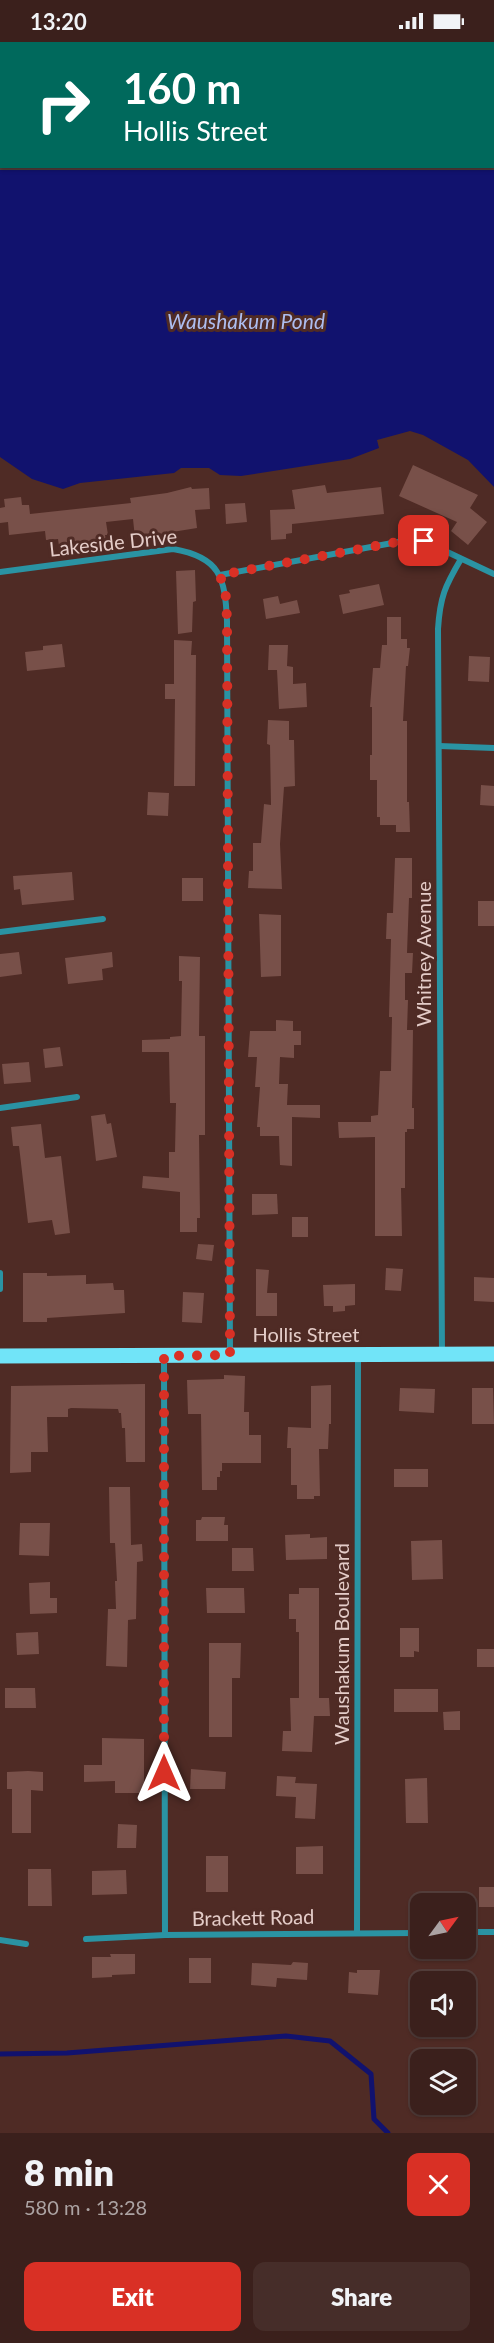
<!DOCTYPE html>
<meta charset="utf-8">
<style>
:root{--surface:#3b201c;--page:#462d29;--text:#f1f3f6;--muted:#aca3a3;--line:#543e3b;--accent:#d93025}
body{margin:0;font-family:Lato,sans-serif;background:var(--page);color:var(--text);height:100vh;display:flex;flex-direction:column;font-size:22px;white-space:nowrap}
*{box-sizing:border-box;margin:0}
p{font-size:20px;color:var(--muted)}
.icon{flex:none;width:33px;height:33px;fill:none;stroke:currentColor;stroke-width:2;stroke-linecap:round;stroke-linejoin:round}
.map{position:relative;height:2091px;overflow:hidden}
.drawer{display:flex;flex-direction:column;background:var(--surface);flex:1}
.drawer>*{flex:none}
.banner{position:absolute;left:0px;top:0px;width:495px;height:126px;box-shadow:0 2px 4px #0004,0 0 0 2px var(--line);background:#00695c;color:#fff;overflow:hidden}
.needle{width:39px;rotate:57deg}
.controls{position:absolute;left:410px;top:1851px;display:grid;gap:12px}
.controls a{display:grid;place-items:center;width:66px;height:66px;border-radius:12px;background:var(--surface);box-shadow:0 2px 4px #0004,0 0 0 2px var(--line);font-size:30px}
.pin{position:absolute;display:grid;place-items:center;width:51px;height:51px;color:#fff;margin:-26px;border-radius:12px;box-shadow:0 3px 9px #0006}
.me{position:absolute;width:66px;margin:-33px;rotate:0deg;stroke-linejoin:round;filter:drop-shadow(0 0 4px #0008)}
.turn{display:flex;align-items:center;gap:21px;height:126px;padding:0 24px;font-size:27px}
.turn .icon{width:78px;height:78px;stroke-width:2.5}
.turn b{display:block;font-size:42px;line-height:51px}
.round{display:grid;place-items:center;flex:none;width:63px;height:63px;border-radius:12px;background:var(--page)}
.head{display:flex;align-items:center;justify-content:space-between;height:102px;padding:0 24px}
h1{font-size:36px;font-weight:800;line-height:45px}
.button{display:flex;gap:12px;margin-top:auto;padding:12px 24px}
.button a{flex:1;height:69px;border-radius:12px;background:var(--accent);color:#fff;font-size:24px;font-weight:800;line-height:69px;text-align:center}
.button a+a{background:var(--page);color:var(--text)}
.status{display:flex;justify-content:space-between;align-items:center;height:42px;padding:0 30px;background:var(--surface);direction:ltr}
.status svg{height:16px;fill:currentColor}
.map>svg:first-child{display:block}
</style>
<div class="status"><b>13:20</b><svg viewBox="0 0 49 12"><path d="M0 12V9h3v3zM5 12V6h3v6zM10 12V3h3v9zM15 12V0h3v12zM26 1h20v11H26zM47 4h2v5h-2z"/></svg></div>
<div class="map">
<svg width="494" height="2091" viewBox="0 0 494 2091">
<rect width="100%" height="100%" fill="#4f2b25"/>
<path fill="#11126e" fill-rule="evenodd" d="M0,0H494V445L468,418L423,393L410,389L377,398L379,406L350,417L241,434L220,433L209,426H181L174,431L80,441L63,447L32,437L0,415ZM2,2H494V124H2Z"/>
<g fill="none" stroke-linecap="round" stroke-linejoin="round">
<polyline stroke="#11126e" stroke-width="5" points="0,2012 67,2011 286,1994 330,1999 371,2032 374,2077 388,2091"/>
</g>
<g fill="#785049">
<polygon points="413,423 478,453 470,466 487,480 468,503 451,489 457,480 399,454"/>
<polygon points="325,443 327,451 381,445 384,472 292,482 292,491 286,492 286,497 271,498 270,468 295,467 292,448"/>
<polygon points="191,445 192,447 209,446 210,467 195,468 197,486 135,496 133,477 106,480 108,493 105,493 106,499 59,504 58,497 46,498 45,489 9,493 8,480 0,481 0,466 5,465 4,457 21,455 22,463 29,463 30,472 131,461 130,456 167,451"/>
<polygon points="245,461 247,480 226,482 225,462"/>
<polygon points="195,528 196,559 193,560 192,590 178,592 176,529"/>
<polygon points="379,542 384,563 343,572 339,553 350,551 349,548"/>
<polygon points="278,554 280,562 297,558 300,571 266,577 263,557"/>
<polygon points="387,575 401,575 401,597 407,597 407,606 410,606 408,624 406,624 403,679 407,679 407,760 409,760 410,790 396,790 396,783 380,783 380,775 377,775 377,738 370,738 370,713 372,713 372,665 370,665 373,626 380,626 382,603 387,603"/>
<polygon points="174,598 192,599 191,613 196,613 195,744 174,744 175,657 165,657 165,642 174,642"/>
<polygon points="62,602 65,625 27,629 25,610 43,608 43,604"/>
<polygon points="269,603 288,603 287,624 293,625 293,642 306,641 307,665 279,667 277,628 268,628"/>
<polygon points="469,614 490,615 489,640 468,639"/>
<polygon points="268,678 289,679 289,698 294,698 295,744 284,745 280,802 282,847 248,846 249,829 253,829 253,801 261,801 264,762 271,763 270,703 267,702"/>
<polygon points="481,743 494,744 494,764 480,763"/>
<polygon points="148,750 169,751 168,774 147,773"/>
<polygon points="395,816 412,816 412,856 409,856 407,911 413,911 412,931 405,931 405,958 408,958 407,988 413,988 412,1066 414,1066 414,1087 407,1087 407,1090 405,1090 405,1146 401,1146 402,1194 375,1194 375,1095 339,1096 338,1080 371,1080 371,1074 378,1073 380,1029 391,1029 392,975 389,975 391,897 386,897 387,871 393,871"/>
<polygon points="72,830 74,858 22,863 20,847 14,848 13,834"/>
<rect x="182" y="836" width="21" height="23"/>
<rect x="478" y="859" width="16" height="25"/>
<polygon points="259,872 281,873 281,934 261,935"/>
<polygon points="19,910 22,932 0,935 0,912"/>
<polygon points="112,910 113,925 102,927 103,938 68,942 65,916"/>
<polygon points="179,914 200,915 199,994 205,994 205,1093 199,1093 200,1176 197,1176 197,1190 180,1190 180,1150 142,1146 143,1134 169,1136 169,1110 175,1110 176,1061 170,1061 169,1010 142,1010 142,998 170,997 170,995 181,994 182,939 179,939"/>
<polygon points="276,978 293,979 293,989 301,989 301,1003 294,1003 294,1016 280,1015 279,1042 288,1042 287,1063 320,1063 320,1076 292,1075 292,1124 280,1123 279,1094 260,1094 260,1085 257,1085 260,1045 255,1045 257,1015 248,1015 250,989 276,989"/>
<polygon points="60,1005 63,1024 45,1026 43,1007"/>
<polygon points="29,1020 31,1040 4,1042 2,1022"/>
<polygon points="105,1072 107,1082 111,1081 117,1115 96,1119 91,1074"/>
<polygon points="41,1082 45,1116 61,1114 70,1191 55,1193 52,1178 28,1181 19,1104 13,1104 11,1085"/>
<polygon points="252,1152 277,1152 278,1172 252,1173"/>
<rect x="292" y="1175" width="16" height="20"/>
<polygon points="198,1202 214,1203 212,1219 196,1217"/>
<polygon points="386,1226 403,1227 401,1249 385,1248"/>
<polygon points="256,1227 269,1228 267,1251 277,1251 277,1274 256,1274"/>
<polygon points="23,1231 47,1231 47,1234 86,1233 86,1242 113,1241 114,1248 124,1248 125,1271 47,1276 47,1280 23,1280"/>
<polygon points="474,1235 494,1236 494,1260 474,1259"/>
<polygon points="355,1242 355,1263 345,1264 345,1269 333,1270 333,1264 324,1264 323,1243"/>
<polygon points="183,1250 204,1251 202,1281 182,1280"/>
<polygon points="224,1333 245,1334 244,1370 249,1370 249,1393 261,1393 261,1421 222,1421 222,1429 220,1429 220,1435 217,1435 217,1448 202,1448 201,1372 188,1372 187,1338 224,1337"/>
<polygon points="145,1342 145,1420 126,1420 125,1386 122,1386 121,1371 119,1371 118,1367 71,1366 68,1367 68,1375 47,1375 48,1410 31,1410 31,1430 10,1431 11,1344"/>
<polygon points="331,1343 331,1382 329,1382 328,1407 319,1407 320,1454 314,1454 314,1457 297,1457 297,1443 291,1443 291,1406 287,1406 288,1385 311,1386 311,1344"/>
<polygon points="400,1346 435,1347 434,1371 399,1369"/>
<polygon points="472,1346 493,1346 494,1382 472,1382"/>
<rect x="394" y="1427" width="34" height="18"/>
<polygon points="109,1445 130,1445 131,1503 142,1502 143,1519 137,1520 136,1577 128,1578 127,1625 106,1624 108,1567 116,1567 115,1539 117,1539 115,1501 110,1501"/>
<polygon points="202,1475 225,1475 224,1483 228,1483 228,1499 196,1499 196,1478 201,1478"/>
<polygon points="20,1481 50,1481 49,1514 19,1513"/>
<polygon points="310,1492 310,1496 327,1495 327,1517 286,1518 285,1493"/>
<polygon points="442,1498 443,1537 412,1538 411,1499"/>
<polygon points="232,1506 253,1506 254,1529 232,1529"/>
<polygon points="50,1540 50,1556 57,1556 57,1571 30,1572 29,1541"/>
<polygon points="206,1546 244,1546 245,1571 207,1571"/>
<polygon points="299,1546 319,1546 319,1656 329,1656 330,1674 314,1674 312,1710 282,1709 283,1689 291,1689 290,1656 299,1656 299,1590 296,1590 296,1577 289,1577 289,1552 299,1552"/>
<polygon points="400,1586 419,1586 419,1610 414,1609 414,1615 400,1615"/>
<polygon points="38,1590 39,1612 17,1613 16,1591"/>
<polygon points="209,1601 241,1601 240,1636 232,1636 232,1695 209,1695"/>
<rect x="477" y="1607" width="17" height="18"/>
<polygon points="5,1646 35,1646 36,1666 5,1666"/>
<rect x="394" y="1647" width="44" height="23"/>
<polygon points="460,1669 460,1688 444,1688 443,1670"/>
<polygon points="102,1696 144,1697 144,1751 115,1751 115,1739 84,1740 84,1723 102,1723"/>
<polygon points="191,1727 226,1730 225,1747 190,1747"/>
<polygon points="28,1729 43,1730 43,1749 31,1748 31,1791 12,1791 12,1747 7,1747 7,1730"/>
<polygon points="277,1734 296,1735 295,1741 317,1742 315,1777 295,1776 296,1755 276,1754"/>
<polygon points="427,1736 428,1781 406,1781 405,1737"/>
<polygon points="118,1782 137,1783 136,1806 117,1806"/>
<polygon points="323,1804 323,1832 296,1832 296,1805"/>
<rect x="206" y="1814" width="22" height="36"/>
<polygon points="28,1827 51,1827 52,1864 28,1864"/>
<polygon points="126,1828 127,1852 92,1853 92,1829"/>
<rect x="479" y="1845" width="15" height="20"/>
<polygon points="110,1912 135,1912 135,1932 112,1933 112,1935 92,1936 92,1915 111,1915"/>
<rect x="189" y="1916" width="22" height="25"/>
<polygon points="293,1920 308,1921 307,1938 277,1936 276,1945 251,1943 252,1921 291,1923"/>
<polygon points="357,1928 380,1928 378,1953 348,1951 349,1930 357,1931"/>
</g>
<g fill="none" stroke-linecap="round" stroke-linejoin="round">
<g stroke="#2a93a3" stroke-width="6">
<path d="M0,530L173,507C220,515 225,535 227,579L230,1313"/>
<polyline points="220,533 403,499 424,499 494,532"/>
<polyline points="439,704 494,706"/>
<polyline points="0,890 103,877"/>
<polyline points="0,1066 77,1055"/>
<polyline points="0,1231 0,1247"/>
<path d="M442,1312L438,587C440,555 445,544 461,517"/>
<polyline points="164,1315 165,1893"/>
<polyline points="465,1890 494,1890"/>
<polyline points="357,1891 358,1313"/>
<polyline points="86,1897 165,1893 420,1891"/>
<polyline points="0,1898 26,1902"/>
</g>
<polyline stroke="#71e4f8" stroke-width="15" points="0,1314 494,1312"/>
</g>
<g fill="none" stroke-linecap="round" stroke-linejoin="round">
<polyline stroke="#d93025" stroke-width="10" stroke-dasharray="0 18" points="164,1731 164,1314 230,1313 227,579 226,555 220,533 403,499 424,499"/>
</g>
<g text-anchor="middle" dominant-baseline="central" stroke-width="6" stroke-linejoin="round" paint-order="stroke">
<g font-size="20" fill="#e4ccc8" stroke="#4f2b25">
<text transform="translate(113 500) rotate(-6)">Lakeside Drive</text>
<text transform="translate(423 912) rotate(-90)">Whitney Avenue</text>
<text x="306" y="1292">Hollis Street</text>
<text transform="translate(341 1602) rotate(-90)">Waushakum Boulevard</text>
<text transform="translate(253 1875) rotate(-1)">Brackett Road</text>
</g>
<g font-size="21" font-style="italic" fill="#adbdef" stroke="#4f2b25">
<text x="246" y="278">Waushakum Pond</text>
</g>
</g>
</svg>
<div class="controls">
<a><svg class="needle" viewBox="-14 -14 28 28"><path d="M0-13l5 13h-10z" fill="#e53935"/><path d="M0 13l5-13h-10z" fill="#aca3a3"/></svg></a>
<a><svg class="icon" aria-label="sound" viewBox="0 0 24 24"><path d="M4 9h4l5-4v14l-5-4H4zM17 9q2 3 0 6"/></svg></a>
<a><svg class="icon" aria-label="layers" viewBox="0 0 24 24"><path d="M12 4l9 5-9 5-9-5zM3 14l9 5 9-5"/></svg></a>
</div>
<div class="pin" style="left:424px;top:499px;background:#d93025"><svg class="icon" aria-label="arrive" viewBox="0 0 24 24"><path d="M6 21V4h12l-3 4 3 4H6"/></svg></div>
<svg class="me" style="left:164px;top:1731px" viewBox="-20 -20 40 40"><path d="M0-17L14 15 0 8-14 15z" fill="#d93025" stroke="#fff" stroke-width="4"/></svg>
<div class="banner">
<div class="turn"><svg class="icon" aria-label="right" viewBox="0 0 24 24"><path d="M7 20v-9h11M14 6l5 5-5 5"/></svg><div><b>160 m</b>Hollis Street</div></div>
</div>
</div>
<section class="drawer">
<div class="head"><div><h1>8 min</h1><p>580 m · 13:28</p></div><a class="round" style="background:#d93025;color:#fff"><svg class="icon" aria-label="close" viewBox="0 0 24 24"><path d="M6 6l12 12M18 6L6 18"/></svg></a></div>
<div class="button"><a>Exit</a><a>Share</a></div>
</section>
